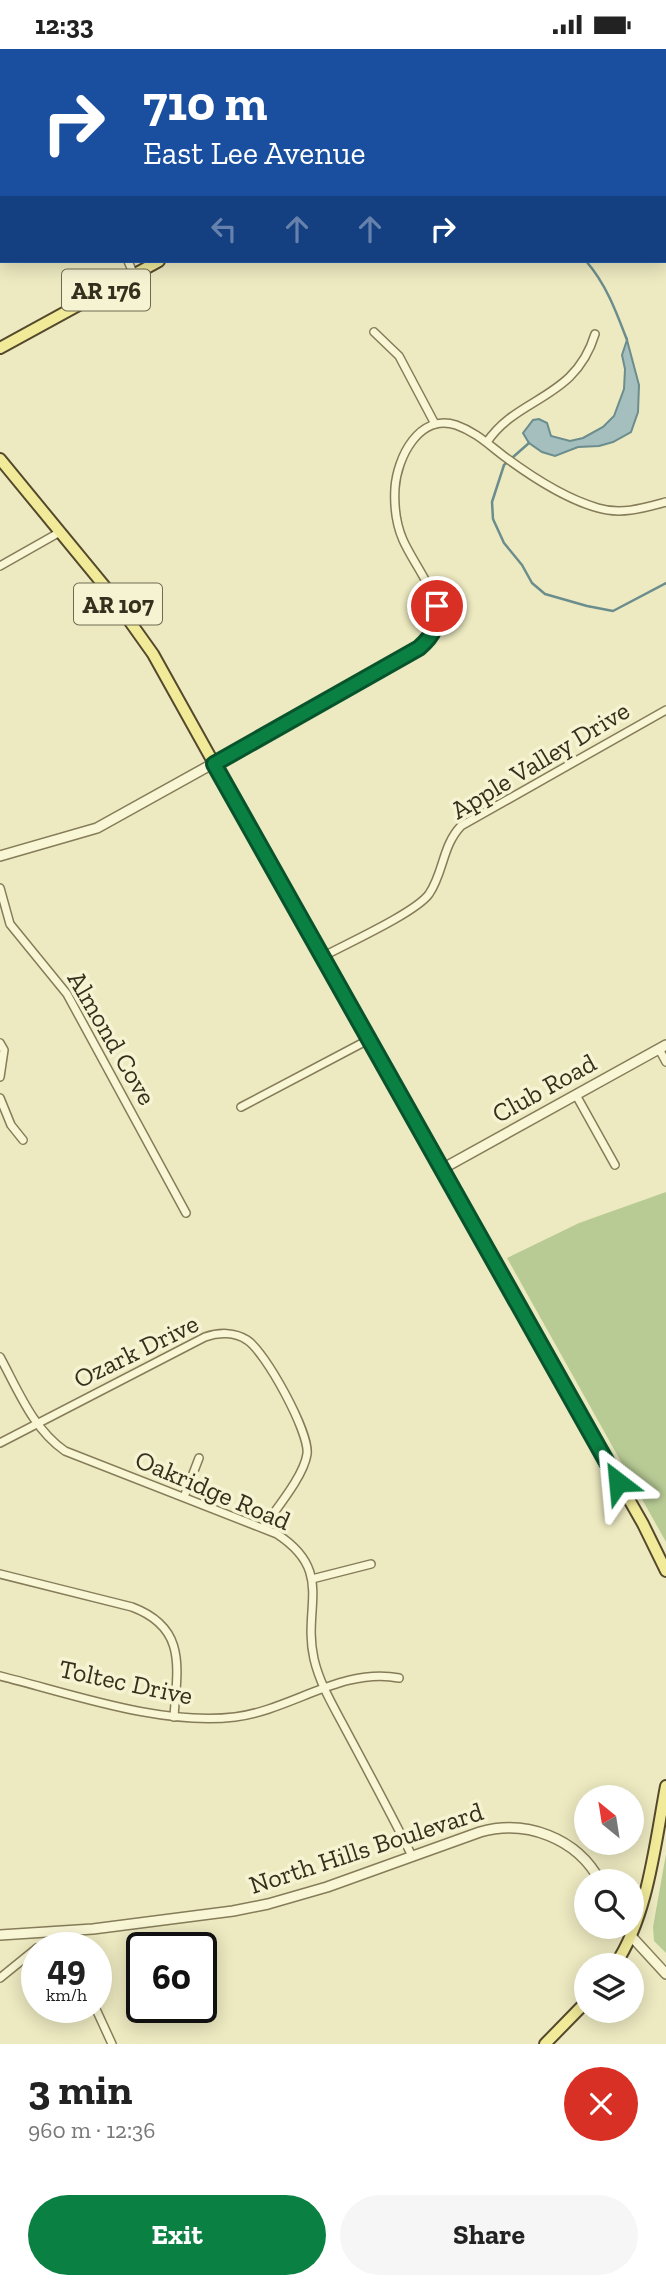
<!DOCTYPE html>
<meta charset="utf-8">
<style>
:root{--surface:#fff;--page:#f6f6f6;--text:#222;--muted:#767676;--accent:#0b8043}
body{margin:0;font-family:"Zilla Slab",serif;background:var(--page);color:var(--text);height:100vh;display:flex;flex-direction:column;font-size:26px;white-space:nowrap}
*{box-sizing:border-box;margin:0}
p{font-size:23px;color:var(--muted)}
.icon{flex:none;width:38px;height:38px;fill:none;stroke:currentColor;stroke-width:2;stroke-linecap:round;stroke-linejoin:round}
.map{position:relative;height:1995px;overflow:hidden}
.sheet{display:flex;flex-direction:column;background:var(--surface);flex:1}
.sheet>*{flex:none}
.banner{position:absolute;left:0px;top:0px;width:667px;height:214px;box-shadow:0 4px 18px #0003;background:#1a4fa0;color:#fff;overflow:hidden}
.needle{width:46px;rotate:330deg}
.tools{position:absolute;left:574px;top:1736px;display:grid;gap:14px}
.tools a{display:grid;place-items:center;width:70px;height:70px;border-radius:50%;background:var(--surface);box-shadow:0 4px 18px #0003;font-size:35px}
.speed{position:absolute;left:21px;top:1883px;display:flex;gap:14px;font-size:35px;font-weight:700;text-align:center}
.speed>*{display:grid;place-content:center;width:91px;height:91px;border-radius:50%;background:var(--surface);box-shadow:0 4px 18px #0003;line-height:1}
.speed small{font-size:18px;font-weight:400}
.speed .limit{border:4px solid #111;border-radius:10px;background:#fff;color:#111}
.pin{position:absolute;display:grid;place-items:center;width:60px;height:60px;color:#fff;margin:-30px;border:4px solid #fff;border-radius:50%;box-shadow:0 2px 7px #0007}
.me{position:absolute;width:77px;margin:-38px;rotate:331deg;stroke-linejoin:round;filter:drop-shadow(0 0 5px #0008)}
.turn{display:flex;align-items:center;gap:24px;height:147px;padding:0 28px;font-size:32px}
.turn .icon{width:91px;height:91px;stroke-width:2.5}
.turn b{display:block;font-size:49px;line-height:60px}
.lanes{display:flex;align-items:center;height:66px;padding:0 28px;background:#0003;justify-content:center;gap:35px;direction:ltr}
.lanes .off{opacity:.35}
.round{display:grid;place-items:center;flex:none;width:74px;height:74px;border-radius:37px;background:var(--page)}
.summary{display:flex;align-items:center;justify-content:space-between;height:119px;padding:0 28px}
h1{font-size:42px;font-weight:700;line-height:52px}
.button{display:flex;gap:14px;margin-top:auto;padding:14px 28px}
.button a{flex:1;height:80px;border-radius:42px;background:var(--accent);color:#fff;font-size:28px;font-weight:700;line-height:80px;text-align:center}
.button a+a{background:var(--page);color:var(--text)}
.status{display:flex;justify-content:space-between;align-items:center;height:49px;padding:0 35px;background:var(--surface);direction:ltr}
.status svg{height:19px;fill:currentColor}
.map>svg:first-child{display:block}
</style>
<div class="status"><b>12:33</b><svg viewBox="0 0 49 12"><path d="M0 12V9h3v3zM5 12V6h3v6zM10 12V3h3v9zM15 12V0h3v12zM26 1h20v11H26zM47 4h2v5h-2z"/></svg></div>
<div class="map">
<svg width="666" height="1995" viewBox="0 0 666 1995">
<rect width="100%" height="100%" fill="#edeac1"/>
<g fill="#b8cb95">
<polygon points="666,1143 666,1493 507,1209 579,1174"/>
<polygon points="666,1805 666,1904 654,1892 653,1878"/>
</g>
<polygon fill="#a4bfbe" stroke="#6b8d8d" stroke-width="2" points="627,291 639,336 638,363 631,383 613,393 599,397 578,398 555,407 542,403 529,394 523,384 533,371 539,370 547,374 551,387 570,392 583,389 603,378 614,367 624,340 625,320 622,306"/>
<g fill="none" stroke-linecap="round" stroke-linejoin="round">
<g stroke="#6b8d8d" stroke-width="2.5">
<polyline points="194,0 195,2"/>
<path d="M586,212C606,235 616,262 627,291"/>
<polyline points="529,394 504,416 492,453 493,470 504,494 522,516 532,534 545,545 587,557 613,562 666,534"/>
</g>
<defs>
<g id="minor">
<polyline points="25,0 26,2"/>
<polyline points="475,0 476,2"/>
<polyline points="128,212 134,226"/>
<polyline points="374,283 399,307 435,375"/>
<path d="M487,393C518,347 575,351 595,285"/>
<polyline points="0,517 60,483"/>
<path d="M214,714L419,599C460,566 419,527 403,491C396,475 394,456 395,439C397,409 419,364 456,376C476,383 489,396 505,408C532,428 566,450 598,459C621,466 644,459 666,453"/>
<polyline points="0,839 10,875 67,945 186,1164"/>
<path d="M322,908C346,895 415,864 429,845C444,823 442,797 461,777L666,661"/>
<polyline points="0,994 4,1001 0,1028"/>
<polyline points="659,1000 666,1013"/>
<polyline points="576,1046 615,1116"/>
<polyline points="0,1049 11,1076 23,1091"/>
<polyline points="241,1058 368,991"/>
<path d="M0,1308C18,1341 33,1380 65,1402L277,1485C335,1523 302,1558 314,1610C320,1636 335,1660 347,1683C369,1724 391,1765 412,1807"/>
<path d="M0,1394L205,1288C219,1283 235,1283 247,1291C265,1302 310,1384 307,1405C304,1427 276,1460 263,1479"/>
<polyline points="184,1448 199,1409"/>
<path d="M0,1525L132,1558C188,1579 177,1620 174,1668"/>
<polyline points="312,1530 371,1515"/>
<path d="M0,1627C72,1645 161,1677 235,1668C291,1661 342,1618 399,1629"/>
<polyline points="71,1882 71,1899"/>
<polyline points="37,1899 47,1896 55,1899"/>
<polyline points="0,1929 37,1899"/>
<polyline points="95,1958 112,1995"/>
</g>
<g id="tertiary">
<polyline points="0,807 97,779 214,714"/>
<polyline points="442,1120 666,996"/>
<polyline points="626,1878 632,1888 666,1925"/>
<path d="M0,1886L93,1880L233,1862L268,1855L327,1838L480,1783C526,1770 577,1789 600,1832"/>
</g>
<g id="primary">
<polyline points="543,2 546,0"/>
<polyline points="0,299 159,212"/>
<polyline points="0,410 106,539 153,605 368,991 643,1475 666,1522"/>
<path d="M615,1916C648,1867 655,1795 666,1737"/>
<polyline points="545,1995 586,1953"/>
</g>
</defs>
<use href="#minor" stroke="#867c59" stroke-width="10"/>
<use href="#tertiary" stroke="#867c59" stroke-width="12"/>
<use href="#primary" stroke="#54482d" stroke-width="14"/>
<use href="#minor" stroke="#f8f6d4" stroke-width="7"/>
<use href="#tertiary" stroke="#f8f6d4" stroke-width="9"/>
<use href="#primary" stroke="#f0ea99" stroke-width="10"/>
</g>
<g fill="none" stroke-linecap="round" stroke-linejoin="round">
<defs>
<path id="route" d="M437,557C438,576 434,586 419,599L214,715L618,1433"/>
</defs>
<use href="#route" stroke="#07532c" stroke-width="18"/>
<use href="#route" stroke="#0b8043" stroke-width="12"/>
</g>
<g text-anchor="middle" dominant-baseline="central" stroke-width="7" stroke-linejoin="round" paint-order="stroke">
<g fill="#f5f3d1" stroke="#6f6a53" stroke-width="2">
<rect x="62" y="220.5" width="88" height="41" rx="5"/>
<rect x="74" y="534.5" width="88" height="41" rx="5"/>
</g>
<g font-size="24" font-weight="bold" fill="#362f1d">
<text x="106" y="241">AR 176</text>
<text x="118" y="555">AR 107</text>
</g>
<g font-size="26" fill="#362f1d" stroke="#f5f3d1">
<text transform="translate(540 711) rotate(-31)">Apple Valley Drive</text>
<text transform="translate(112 989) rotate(60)">Almond Cove</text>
<text transform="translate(544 1039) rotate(-29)">Club Road</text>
<text transform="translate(136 1302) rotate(-26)">Ozark Drive</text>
<text transform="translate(213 1441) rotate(23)">Oakridge Road</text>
<text transform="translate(126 1633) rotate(12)">Toltec Drive</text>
<text transform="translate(366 1799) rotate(-18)">North Hills Boulevard</text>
</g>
</g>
</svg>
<div class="tools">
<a><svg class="needle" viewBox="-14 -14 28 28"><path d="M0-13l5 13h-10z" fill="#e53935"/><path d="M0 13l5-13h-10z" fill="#767676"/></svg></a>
<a><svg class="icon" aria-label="search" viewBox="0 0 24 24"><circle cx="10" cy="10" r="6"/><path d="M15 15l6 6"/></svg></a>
<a><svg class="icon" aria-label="layers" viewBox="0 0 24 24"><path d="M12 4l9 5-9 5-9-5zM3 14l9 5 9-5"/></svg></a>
</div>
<div class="speed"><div>49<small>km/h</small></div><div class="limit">60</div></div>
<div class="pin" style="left:437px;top:557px;background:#d93025"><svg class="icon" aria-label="arrive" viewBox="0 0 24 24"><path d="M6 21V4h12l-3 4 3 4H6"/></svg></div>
<svg class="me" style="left:618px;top:1433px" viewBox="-20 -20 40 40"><path d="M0-17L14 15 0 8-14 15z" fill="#0b8043" stroke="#fff" stroke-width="4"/></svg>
<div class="banner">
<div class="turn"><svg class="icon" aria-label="right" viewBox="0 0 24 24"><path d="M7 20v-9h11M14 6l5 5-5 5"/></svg><div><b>710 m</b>East Lee Avenue</div></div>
<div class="lanes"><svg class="icon off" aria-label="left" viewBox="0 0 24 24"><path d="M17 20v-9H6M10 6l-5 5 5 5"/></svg><svg class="icon off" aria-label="ahead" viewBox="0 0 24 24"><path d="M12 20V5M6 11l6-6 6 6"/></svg><svg class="icon off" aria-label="ahead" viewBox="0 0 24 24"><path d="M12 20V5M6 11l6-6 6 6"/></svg><svg class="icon" aria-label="right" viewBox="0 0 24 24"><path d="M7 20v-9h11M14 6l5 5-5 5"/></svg></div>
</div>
</div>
<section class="sheet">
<div class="summary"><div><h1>3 min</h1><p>960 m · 12:36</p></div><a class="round" style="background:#d93025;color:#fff"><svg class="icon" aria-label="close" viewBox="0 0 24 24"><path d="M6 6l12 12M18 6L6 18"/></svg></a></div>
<div class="button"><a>Exit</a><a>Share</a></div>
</section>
